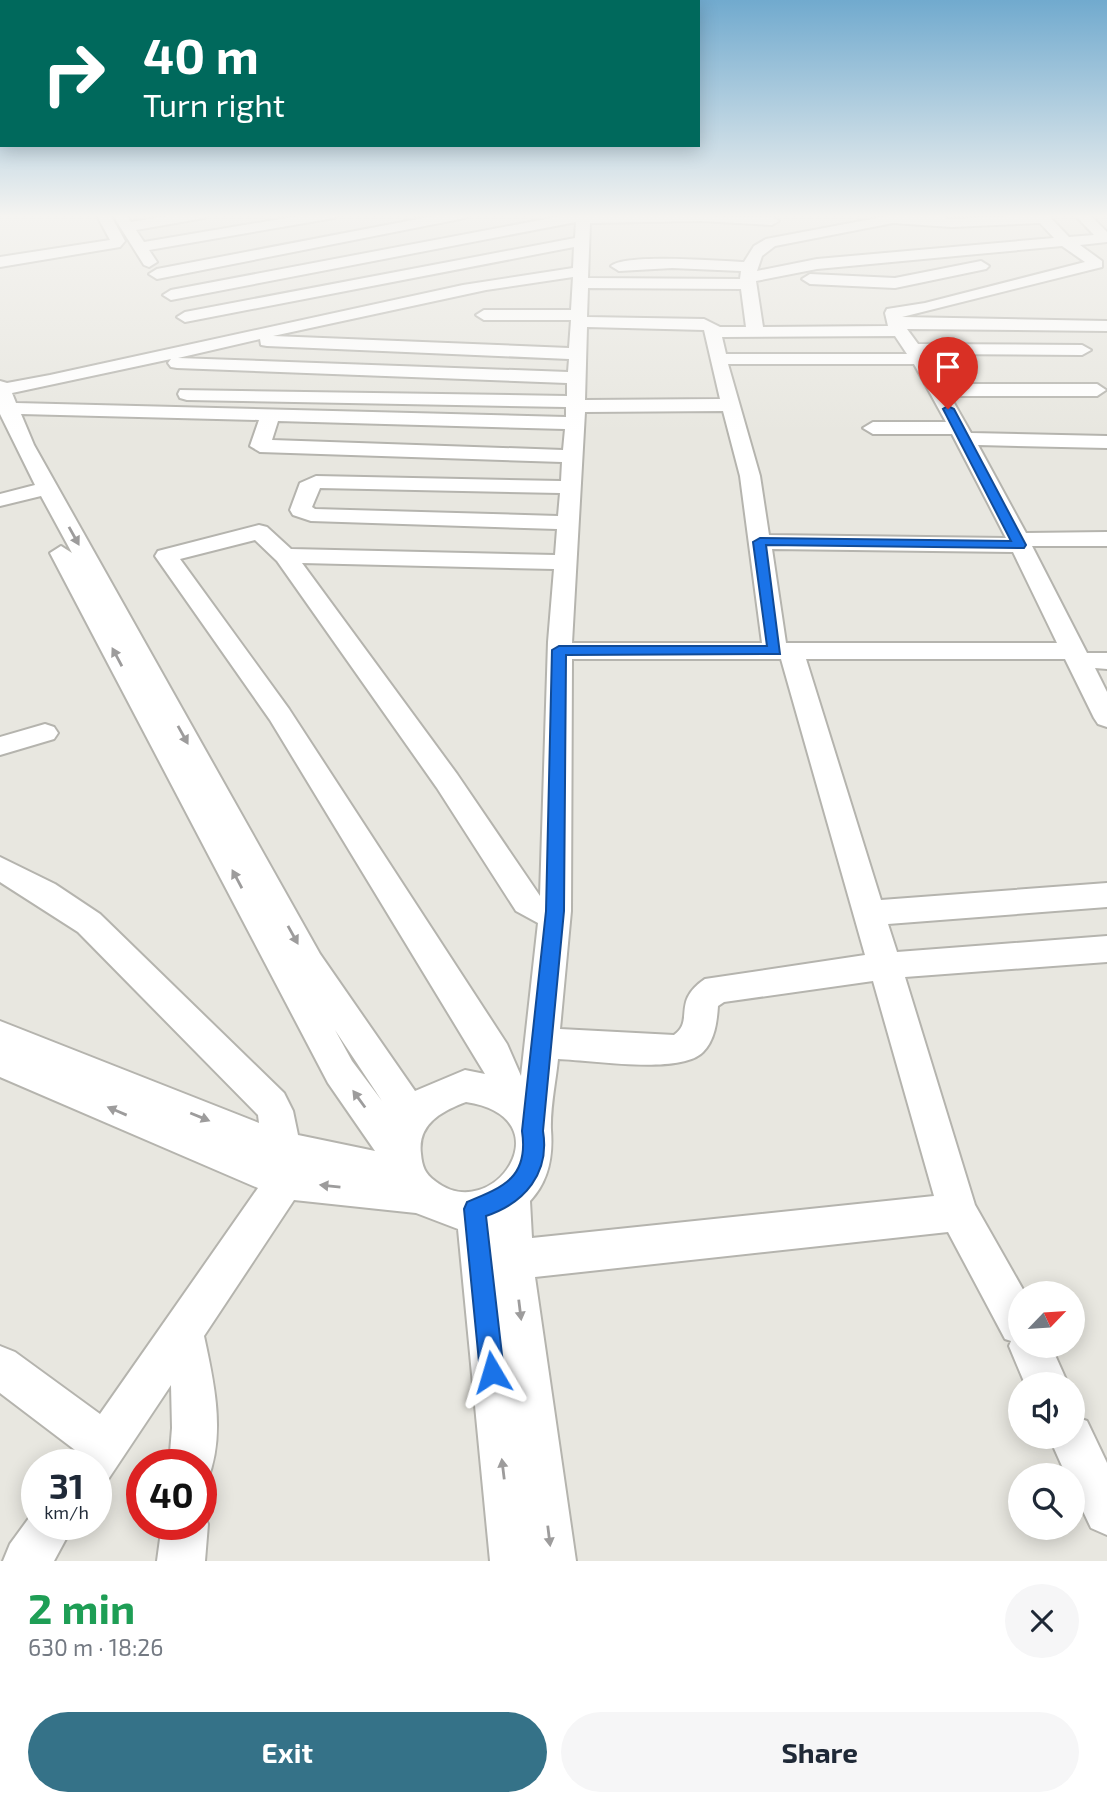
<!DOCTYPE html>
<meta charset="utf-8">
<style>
:root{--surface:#fff;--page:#f6f6f7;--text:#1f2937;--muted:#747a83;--accent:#357288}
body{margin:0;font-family:"Exo 2",sans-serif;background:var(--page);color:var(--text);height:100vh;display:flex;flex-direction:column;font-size:26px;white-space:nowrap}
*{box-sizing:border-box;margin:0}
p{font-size:23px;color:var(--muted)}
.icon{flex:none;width:38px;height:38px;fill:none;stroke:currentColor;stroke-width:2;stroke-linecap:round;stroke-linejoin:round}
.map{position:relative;height:1561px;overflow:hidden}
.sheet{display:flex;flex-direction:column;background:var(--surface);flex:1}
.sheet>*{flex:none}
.top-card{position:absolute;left:0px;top:0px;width:700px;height:147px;box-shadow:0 4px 18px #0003;background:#00695c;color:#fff;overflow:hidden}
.needle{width:46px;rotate:65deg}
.fabs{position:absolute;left:1008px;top:1281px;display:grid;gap:14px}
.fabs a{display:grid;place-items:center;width:77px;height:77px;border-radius:50%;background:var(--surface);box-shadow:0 4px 18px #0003;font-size:35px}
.speed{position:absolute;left:21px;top:1449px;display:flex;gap:14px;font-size:35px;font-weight:700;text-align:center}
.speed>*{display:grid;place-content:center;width:91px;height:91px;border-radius:50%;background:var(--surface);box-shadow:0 4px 18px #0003;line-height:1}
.speed small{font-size:18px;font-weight:400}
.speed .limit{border:10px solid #d22;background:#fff;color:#111}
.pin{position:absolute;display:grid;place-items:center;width:60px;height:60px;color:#fff;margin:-72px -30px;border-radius:50% 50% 50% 0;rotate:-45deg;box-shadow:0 0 7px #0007}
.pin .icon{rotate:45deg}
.me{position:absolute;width:77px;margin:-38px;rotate:353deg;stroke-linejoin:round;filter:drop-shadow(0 0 5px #0008)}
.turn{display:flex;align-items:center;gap:24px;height:147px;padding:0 28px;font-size:32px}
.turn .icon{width:91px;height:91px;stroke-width:2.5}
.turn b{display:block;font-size:49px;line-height:60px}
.round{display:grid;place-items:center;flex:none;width:74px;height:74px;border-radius:37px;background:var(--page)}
.summary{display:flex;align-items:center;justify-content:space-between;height:119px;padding:0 28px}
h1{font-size:42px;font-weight:700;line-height:52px;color:#1e9e55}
.primary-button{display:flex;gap:14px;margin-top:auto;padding:14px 28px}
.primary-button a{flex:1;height:80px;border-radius:42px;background:var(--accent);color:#fff;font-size:28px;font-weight:700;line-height:80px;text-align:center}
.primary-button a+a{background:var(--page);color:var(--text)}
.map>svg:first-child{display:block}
</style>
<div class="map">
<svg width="1107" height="1561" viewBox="0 0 1107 1561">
<rect width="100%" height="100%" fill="#e8e7e0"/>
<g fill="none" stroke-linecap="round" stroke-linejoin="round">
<defs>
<g id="minor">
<polygon points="96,214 110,214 125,241 120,247 0,267 0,257 110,240"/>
<polygon points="112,214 126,214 131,222 180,214 211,214 204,218 136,230 144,242 310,214 341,214 334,218 149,250 157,262 149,267 144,265"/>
<polygon points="444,214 472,214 465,218 157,279 149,274 157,269"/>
<path d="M572,214L772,217L779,221L772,225L701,221L590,223L588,278L740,279L741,271L672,268L619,271L611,266C625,253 721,261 744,262L754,246L766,239L893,215L948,214L944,218L952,219L1047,214L1069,237L1094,235L1074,214H1089L1107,232V242L1080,245L1102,261V267L902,317L1107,321V331L907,329L918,344L1082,345L1091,350L1082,355L926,354L943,384H1097L1106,390L1097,396H950L971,433L1107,436V448L978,445L1026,533L1107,532V546H1032L1087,653H1107V669L1095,668L1107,692V727L1098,724L1094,718L1065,659H806L881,900L1107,883V907L888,924L897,952L1107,936V962L905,977L975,1205L1025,1293H1020V1346H1051L1068,1384H1025L1009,1346L1011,1341L1005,1339L948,1232L535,1277L576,1561H490L458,1229L416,1213L294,1200L204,1336C214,1382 226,1435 207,1481L201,1483V1465H169L172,1428L171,1385L107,1481L96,1485V1465H69L75,1450L0,1393V1346L15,1352L100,1414L258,1188L0,1077V1021L259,1123L258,1115L78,932L0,882V857L55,884L100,914L284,1093L293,1111L298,1135L375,1151L328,1083L50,553L61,546L72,553L41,496L0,506V494L35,485L0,414V381L7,383L50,375L463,285L573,268L574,247L185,322L177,317L185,312L575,238L576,222L171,300L163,295L171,290ZM893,223L952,227L1040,223L1054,238L817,259L757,271L762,256L775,246ZM1062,246L1085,262L925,303L887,309L885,313L888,326L763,327L756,281L817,269ZM573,277L571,310H484L476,315L484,320H571L569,348L273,336L486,290ZM588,288L741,289L746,327H720L704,319L587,317ZM587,327L704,330L720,399L585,400ZM895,336L907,354H726L722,337ZM260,339L261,345L267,346L569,359L568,372L178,358ZM171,359L168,363L171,367L177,368L567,383V396L180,390L178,394L180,398L187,400L566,407V417L16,403L12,393ZM728,364H914L946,422H873L863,428L873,434H952L1006,538L769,535L760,476ZM723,411L740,476L762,643H572L585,412ZM21,414L259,420L250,446L260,452L562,462L561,481L316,476L300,483L290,510L293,515L311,521L557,529L555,555L291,549L267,527L259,525L158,551L155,556L270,720L485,1074L465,1070L415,1091L320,954L34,445ZM278,421L565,429L563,450L272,440ZM320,488L560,493L558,516L315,509L312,507ZM255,540L277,561L437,788L516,911L538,923L521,1076L507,1044L289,709L180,559ZM772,549L1013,552L1057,643H786ZM302,563L554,569L548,642L540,896L457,774ZM572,659H781L865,955L705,979C671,1002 695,1020 674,1035L560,1029L571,911ZM873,981L934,1196L532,1238L530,1201C549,1181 553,1156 551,1130C550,1107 556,1081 558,1059C590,1060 681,1075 703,1052C715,1040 717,1021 718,1006L724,1002ZM335,1030L382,1101L352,1061ZM466,1102C567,1117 493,1227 435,1181C425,1174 422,1166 421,1154C417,1124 442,1111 466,1102Z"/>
<polygon points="981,261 989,266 986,269 895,288 810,284 802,279 810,274 895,278"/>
<polygon points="45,724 54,727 58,733 54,739 0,755 0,737"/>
<polygon points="1073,1416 1087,1421 1107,1463 1107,1535 1091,1528 1073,1490 1073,1475 1066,1475 1049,1437 1073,1437"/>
<polygon points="37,1507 37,1524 74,1524 54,1561 3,1561 10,1544"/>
<polygon points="201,1508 208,1524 205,1561 157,1561 162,1524 201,1524"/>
</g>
</defs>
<use href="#minor" stroke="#b5b4ae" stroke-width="4"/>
<use href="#minor" fill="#fff" fill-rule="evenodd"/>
</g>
<defs><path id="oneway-solid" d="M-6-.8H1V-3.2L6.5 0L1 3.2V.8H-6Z" transform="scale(1.75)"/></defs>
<g fill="#9d9c9c">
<use href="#oneway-solid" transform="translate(74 536) rotate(61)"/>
<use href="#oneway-solid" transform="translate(117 657) rotate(-118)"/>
<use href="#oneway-solid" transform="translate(183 735) rotate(61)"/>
<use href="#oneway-solid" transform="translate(237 879) rotate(-118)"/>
<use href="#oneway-solid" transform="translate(293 935) rotate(61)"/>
<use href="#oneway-solid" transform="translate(359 1099) rotate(-126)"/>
<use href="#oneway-solid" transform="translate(117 1111) rotate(-157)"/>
<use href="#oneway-solid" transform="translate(200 1117) rotate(22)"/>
<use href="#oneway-solid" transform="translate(330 1186) rotate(-174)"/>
<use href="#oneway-solid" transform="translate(520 1310) rotate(83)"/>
<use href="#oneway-solid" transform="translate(503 1469) rotate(-97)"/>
<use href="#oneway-solid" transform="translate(549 1536) rotate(83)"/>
</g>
<linearGradient id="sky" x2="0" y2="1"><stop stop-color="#71aace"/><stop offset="0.5" stop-color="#f5f4f1"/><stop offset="1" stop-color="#f5f4f1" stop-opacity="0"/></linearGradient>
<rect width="1107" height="432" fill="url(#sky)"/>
<path fill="#1a73e8" stroke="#114b97" stroke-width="2" d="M948,406L954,409L1026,545L1024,548L766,545L780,654L566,655L564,911L543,1131C550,1173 525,1203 486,1216L504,1372L500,1380L492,1384L483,1380L480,1372L464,1209L467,1202C504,1187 529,1177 522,1131L546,911L552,650L559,646H767L753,542L760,538L1011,541L943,409Z"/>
</svg>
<div class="fabs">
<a><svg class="needle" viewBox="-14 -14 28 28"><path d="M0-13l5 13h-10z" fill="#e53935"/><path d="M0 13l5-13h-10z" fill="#747a83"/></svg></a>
<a><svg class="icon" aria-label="sound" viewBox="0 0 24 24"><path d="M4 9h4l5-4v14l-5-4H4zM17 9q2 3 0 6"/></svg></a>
<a><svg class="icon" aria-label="search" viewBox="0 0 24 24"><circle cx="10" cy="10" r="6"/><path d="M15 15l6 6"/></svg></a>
</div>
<div class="speed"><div>31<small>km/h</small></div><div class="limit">40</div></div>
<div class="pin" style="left:948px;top:409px;background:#d93025"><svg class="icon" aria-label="arrive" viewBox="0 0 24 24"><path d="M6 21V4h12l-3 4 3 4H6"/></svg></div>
<svg class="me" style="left:492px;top:1372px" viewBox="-20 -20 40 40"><path d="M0-17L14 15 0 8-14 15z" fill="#1a73e8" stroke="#fff" stroke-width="4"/></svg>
<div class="top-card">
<div class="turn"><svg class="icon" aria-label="right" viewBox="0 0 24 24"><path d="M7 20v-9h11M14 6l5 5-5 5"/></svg><div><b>40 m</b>Turn right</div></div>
</div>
</div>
<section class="sheet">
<div class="summary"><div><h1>2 min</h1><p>630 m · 18:26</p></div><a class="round"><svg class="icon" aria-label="close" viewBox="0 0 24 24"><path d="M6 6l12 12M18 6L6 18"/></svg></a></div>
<div class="primary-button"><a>Exit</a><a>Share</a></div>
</section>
